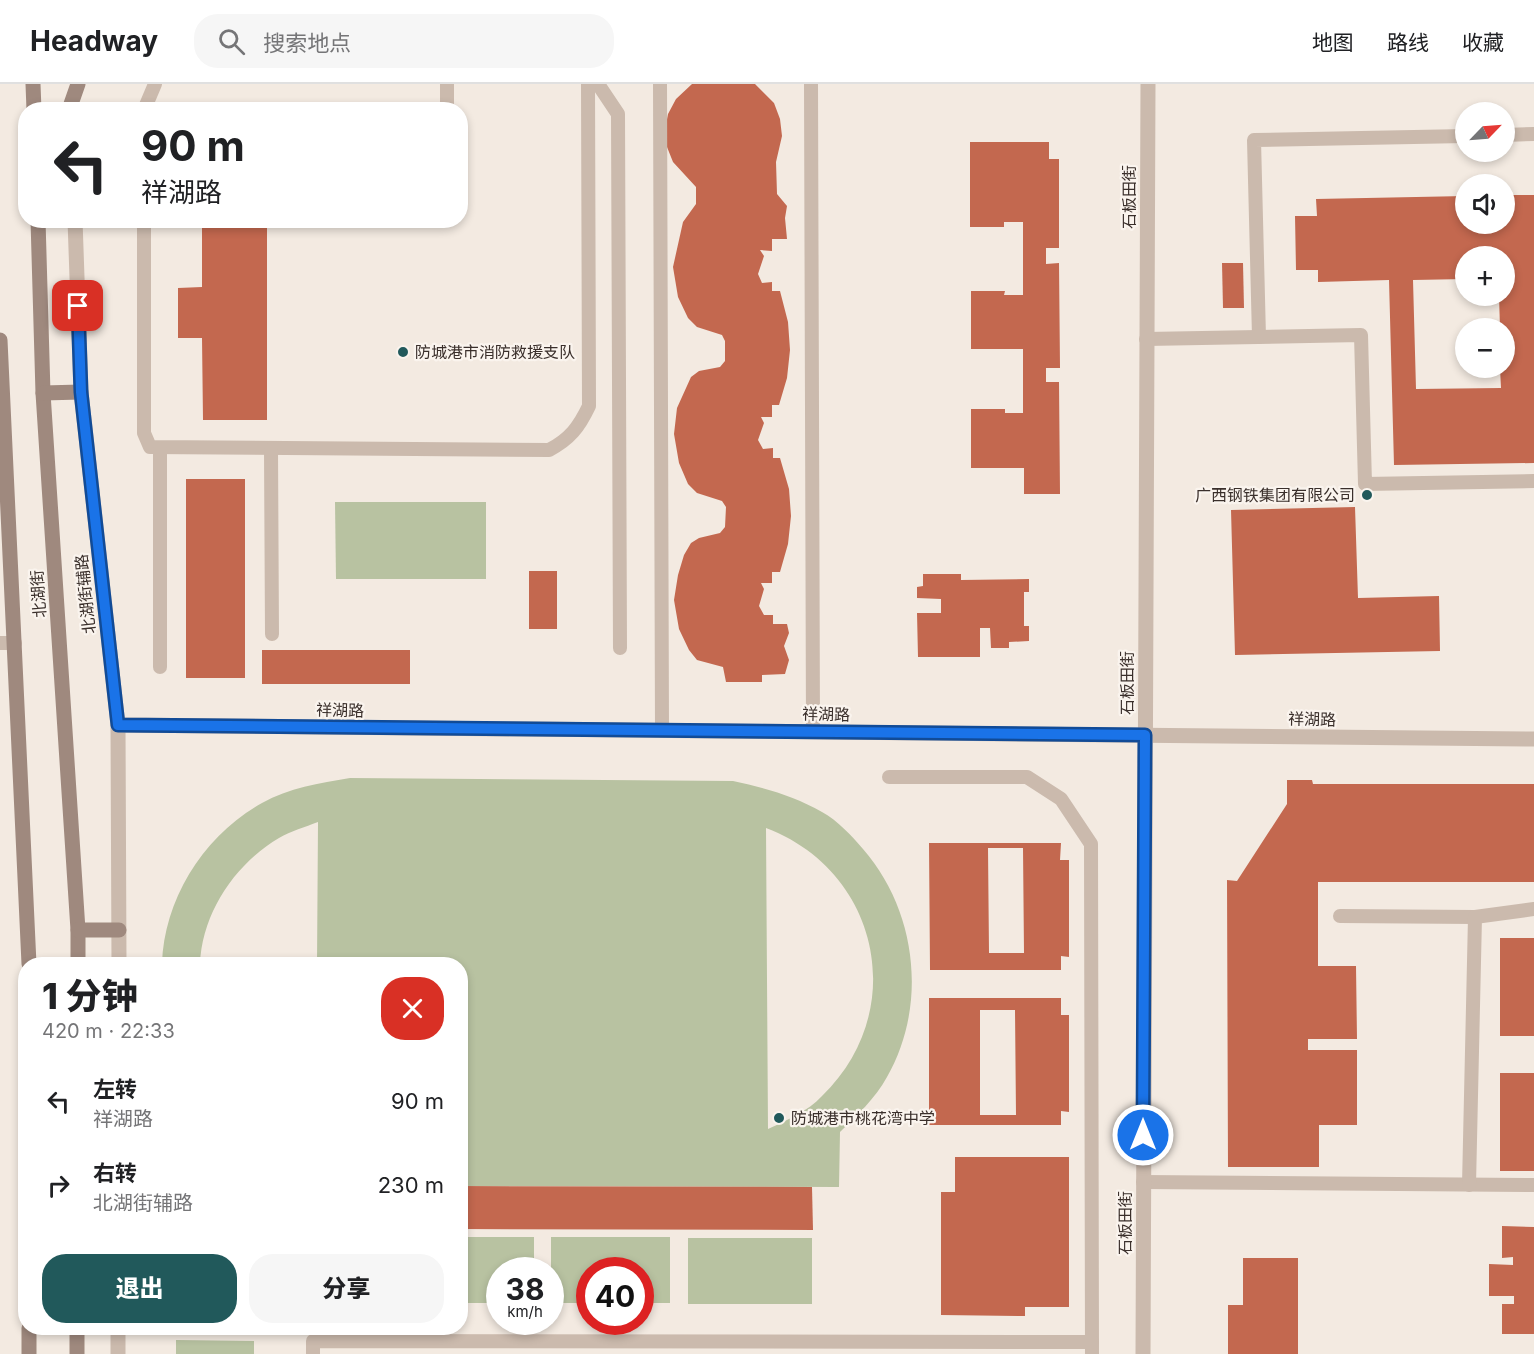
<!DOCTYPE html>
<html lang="zh">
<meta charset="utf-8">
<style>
:root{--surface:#fff;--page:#f6f6f6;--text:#202124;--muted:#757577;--line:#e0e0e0;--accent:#21595b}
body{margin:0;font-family:Inter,"Noto Sans SC",sans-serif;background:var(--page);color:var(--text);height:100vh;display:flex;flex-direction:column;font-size:22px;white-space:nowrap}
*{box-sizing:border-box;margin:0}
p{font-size:20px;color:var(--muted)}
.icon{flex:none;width:33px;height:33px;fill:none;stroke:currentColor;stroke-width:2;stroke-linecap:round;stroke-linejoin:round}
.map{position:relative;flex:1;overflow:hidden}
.sheet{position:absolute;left:18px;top:873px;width:450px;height:378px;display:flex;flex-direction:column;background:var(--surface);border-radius:24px;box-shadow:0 3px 9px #0003}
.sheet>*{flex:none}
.top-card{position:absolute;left:18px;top:18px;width:450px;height:126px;border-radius:24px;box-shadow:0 3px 9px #0003;background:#fff;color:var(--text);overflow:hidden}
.needle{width:39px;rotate:65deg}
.fabs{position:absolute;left:1455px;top:18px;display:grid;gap:12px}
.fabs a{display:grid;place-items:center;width:60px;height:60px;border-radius:50%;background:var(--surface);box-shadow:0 3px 9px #0003;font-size:30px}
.speed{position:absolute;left:486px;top:1173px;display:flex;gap:12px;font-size:30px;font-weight:700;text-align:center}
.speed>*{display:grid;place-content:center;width:78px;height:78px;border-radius:50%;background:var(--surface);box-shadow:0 3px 9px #0003;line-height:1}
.speed small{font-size:15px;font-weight:400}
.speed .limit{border:9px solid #d22;background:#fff;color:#111}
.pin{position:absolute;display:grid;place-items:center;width:51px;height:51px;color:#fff;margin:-26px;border-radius:12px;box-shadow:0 3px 9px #0006}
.me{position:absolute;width:66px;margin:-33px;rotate:0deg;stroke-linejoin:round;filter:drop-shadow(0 0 4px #0008)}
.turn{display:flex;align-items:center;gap:21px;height:126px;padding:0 24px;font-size:27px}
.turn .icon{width:78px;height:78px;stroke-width:2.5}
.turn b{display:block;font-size:42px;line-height:51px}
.round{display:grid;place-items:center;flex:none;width:63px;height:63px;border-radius:24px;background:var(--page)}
.headline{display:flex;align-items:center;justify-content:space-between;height:102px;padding:0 24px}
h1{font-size:36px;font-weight:800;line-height:45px}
.primary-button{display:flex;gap:12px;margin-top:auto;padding:12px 24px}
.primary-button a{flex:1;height:69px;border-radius:24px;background:var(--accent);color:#fff;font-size:24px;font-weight:800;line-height:69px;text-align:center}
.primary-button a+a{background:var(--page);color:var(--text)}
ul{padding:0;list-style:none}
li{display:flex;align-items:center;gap:18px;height:84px;padding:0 24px}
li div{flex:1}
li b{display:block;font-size:22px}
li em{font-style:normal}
header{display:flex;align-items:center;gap:36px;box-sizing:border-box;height:84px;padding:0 30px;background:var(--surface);border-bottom:2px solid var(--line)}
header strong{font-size:28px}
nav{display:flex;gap:33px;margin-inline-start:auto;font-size:21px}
.search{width:420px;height:54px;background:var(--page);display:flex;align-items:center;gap:15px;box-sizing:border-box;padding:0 21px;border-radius:24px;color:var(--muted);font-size:22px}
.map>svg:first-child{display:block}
</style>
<header>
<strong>Headway</strong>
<div class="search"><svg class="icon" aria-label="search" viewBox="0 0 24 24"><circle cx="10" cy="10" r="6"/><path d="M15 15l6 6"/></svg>搜索地点</div>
<nav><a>地图</a><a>路线</a><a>收藏</a></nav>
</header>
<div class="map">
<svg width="1534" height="1270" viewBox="0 0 1534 1270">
<rect width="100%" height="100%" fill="#f3eae1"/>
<g fill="#b8c2a1" fill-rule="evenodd">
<polygon points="335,418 486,418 486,495 336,495"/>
<path d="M350,694L733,697C765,704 794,712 822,728C838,737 851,751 863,765C917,827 928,921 887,993C875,1015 857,1031 840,1048L839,1103L461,1102L460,880H317L318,738C305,743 291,747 279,754C235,780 202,829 200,880H162C164,815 204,751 262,719C289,704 319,699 350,694ZM766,744C880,787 910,927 822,1012C807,1028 787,1036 768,1045Z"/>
<polygon points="461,1153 534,1153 534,1186 500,1186 499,1219 461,1219"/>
<polygon points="551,1153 670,1153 670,1219 641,1219 640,1186 590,1186 589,1219 551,1219"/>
<rect x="688" y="1154" width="124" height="66"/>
<polygon points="176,1256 254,1257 254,1270 176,1270"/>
</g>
<g fill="#c3684f" fill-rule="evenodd">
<polygon points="692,0 755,0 774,19 780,35 782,52 776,78 777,110 787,122 785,134 787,155 772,155 772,167 760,166 764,172 758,190 762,199 772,198 772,207 780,207 788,238 790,266 787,294 779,321 772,321 772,333 761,333 764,339 758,356 763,365 773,364 773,374 780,374 789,405 791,432 788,460 780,488 772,488 772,499 761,499 764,505 759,522 764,531 773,531 773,540 787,540 789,549 784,562 789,576 785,590 762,591 762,598 726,598 723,583 697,576 689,566 679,545 674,516 678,491 684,471 691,459 699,454 720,449 725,443 726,423 722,417 697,409 688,400 679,379 674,350 677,324 691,293 699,287 720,283 725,277 725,257 722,251 697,243 688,234 678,213 673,183 683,138 696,120 696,103 673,78 667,63 665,46 668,30 676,15"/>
<polygon points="970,58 1049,58 1049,75 1059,75 1059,164 1046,164 1046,180 1059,179 1060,284 1046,284 1046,298 1059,298 1060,410 1024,410 1024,384 971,384 971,325 1005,325 1005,329 1023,329 1023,265 971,265 971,207 1005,207 1004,211 1023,211 1023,138 1004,138 1004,143 970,143"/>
<path d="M1504,111H1534V379L1394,381L1389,196L1318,198V186H1296L1295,132H1317L1316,115L1466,112V140H1504ZM1466,172H1504V212H1499L1500,244H1504V284H1500L1501,304L1416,305L1413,196L1466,195Z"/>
<polygon points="202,136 267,136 267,336 203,336 202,254 178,254 178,204 202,203"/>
<polygon points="1222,179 1243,179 1244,224 1223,224"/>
<rect x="186" y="395" width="59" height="199"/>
<polygon points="1355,423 1358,514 1439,512 1440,567 1235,571 1231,426"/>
<rect x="529" y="487" width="28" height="58"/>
<polygon points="923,490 961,490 961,496 1029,495 1029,508 1024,508 1024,542 1029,542 1029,557 1009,558 1009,564 991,564 990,544 980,544 980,573 918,573 917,529 941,529 941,515 917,514 917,503 923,502"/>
<rect x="262" y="566" width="148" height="34"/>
<polygon points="1287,696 1312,696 1313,700 1534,700 1534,798 1318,798 1318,882 1356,882 1357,955 1308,955 1308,966 1357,966 1357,1041 1319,1041 1319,1083 1228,1083 1227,796 1237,797 1287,720"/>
<path d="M929,759H1061L1060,776H1069V873L1061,872V886H930ZM988,764H1023L1024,869H989Z"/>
<rect x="1500" y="854" width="34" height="98"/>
<path d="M929,914H1061V931H1069V1028L1061,1027V1041H929ZM980,926H1015L1016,1031H980Z"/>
<rect x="1500" y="989" width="34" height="98"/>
<polygon points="955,1073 1069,1073 1069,1223 1025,1223 1025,1232 941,1231 941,1108 955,1108"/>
<polygon points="460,1102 812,1103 813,1146 460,1145"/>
<polygon points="1502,1142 1534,1143 1534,1250 1502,1250 1502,1220 1514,1220 1514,1212 1489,1212 1489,1180 1513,1181 1513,1173 1502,1174"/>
<polygon points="1243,1174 1298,1174 1298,1270 1228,1270 1228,1221 1243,1221"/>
</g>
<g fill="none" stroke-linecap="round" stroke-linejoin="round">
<g stroke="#cbbaad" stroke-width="14">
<polyline points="447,0 447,26"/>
<polyline points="598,0 618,30 620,564"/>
<polyline points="660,0 662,647"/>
<polyline points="811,0 813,648"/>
<polyline points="144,26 155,0"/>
<polyline points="1504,51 1534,50"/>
<path d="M144,136V349L150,363L549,366C570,355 579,343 589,322L588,0"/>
<polyline points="1259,253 1254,56 1466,52"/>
<polyline points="1146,255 1361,251 1365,400 1534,397"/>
<polyline points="160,365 160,583"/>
<polyline points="271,366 272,550"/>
<polyline points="0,559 15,559"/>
<polyline points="889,693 1027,693 1061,715 1091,760 1092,1270"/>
<polyline points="1340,832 1475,833"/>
<polyline points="1143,1098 1534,1101"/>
<polyline points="1469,1101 1475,833 1534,825"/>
<polyline points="313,1270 313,1257 1092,1258"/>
</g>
<polyline stroke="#cbbaad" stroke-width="15" points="118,641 1534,655"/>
<g stroke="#cbbaad" stroke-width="15">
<polyline points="75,136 81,308 118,641 119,880"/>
<polyline points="118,1270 118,1244"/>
<polyline points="1143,1270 1148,0"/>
</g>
<g stroke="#9f897e" stroke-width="15">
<polyline points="33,0 34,26"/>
<polyline points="71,20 78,0"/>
<polyline points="38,136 43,309 78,846 78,880"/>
<polyline points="0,256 29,880"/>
<polyline points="43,309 81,308"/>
<polyline points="78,846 119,846"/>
<polyline points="29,1270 29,1244"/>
<polyline points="77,1270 77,1244"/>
</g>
</g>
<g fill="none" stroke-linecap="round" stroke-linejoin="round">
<defs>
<polyline id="route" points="78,222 81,308 118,641 1145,651 1143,1051"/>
</defs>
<use href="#route" stroke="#114b97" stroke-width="15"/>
<use href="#route" stroke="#1a73e8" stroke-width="10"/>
</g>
<g fill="#21595b" stroke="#faf4ee" stroke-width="2">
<circle cx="403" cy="268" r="6"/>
<circle cx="1367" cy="411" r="6"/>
<circle cx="779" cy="1034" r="6"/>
</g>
<g text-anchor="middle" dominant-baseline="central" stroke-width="4.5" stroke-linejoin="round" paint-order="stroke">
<g font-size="16" fill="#3a2f2b" stroke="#faf4ee">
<text transform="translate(1129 113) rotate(-90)">石板田街</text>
<text transform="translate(38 510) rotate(-94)">北湖街</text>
<text transform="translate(85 510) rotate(-96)">北湖街辅路</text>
<text transform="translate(1127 599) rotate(-90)">石板田街</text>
<text transform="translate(340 626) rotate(1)">祥湖路</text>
<text transform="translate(826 630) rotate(1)">祥湖路</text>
<text transform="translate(1312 635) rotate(1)">祥湖路</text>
<text transform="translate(1125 1139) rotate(-90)">石板田街</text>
</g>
<g font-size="16" fill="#3a2f2b" stroke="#faf4ee" text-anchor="start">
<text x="415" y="268">防城港市消防救援支队</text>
<text x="1355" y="411" text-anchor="end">广西钢铁集团有限公司</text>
<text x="791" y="1034">防城港市桃花湾中学</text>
</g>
</g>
</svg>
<div class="fabs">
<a><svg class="needle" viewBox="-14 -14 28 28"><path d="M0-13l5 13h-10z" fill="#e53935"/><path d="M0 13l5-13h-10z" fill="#757577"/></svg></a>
<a><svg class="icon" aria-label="sound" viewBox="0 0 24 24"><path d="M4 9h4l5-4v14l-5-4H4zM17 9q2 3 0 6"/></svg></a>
<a>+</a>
<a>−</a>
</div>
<div class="speed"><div>38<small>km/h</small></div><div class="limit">40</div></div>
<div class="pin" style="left:78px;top:222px;background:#d93025"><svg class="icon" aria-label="arrive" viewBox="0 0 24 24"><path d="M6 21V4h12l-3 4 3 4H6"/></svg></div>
<svg class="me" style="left:1143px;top:1051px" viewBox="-20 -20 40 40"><circle r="17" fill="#1a73e8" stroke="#fff" stroke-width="3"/><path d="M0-11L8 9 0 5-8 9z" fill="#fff"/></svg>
<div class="top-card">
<div class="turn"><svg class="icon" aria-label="left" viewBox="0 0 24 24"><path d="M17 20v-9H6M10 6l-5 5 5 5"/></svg><div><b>90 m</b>祥湖路</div></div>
</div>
<section class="sheet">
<div class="headline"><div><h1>1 分钟</h1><p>420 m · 22:33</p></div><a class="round" style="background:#d93025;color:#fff"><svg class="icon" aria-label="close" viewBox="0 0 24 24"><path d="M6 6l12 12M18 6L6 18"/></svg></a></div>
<ul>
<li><svg class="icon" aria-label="left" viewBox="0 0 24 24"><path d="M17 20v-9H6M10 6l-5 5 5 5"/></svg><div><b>左转</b><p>祥湖路</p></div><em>90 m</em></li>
<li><svg class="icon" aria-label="right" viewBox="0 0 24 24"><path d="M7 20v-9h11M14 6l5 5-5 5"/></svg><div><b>右转</b><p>北湖街辅路</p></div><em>230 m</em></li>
</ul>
<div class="primary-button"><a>退出</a><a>分享</a></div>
</section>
</div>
